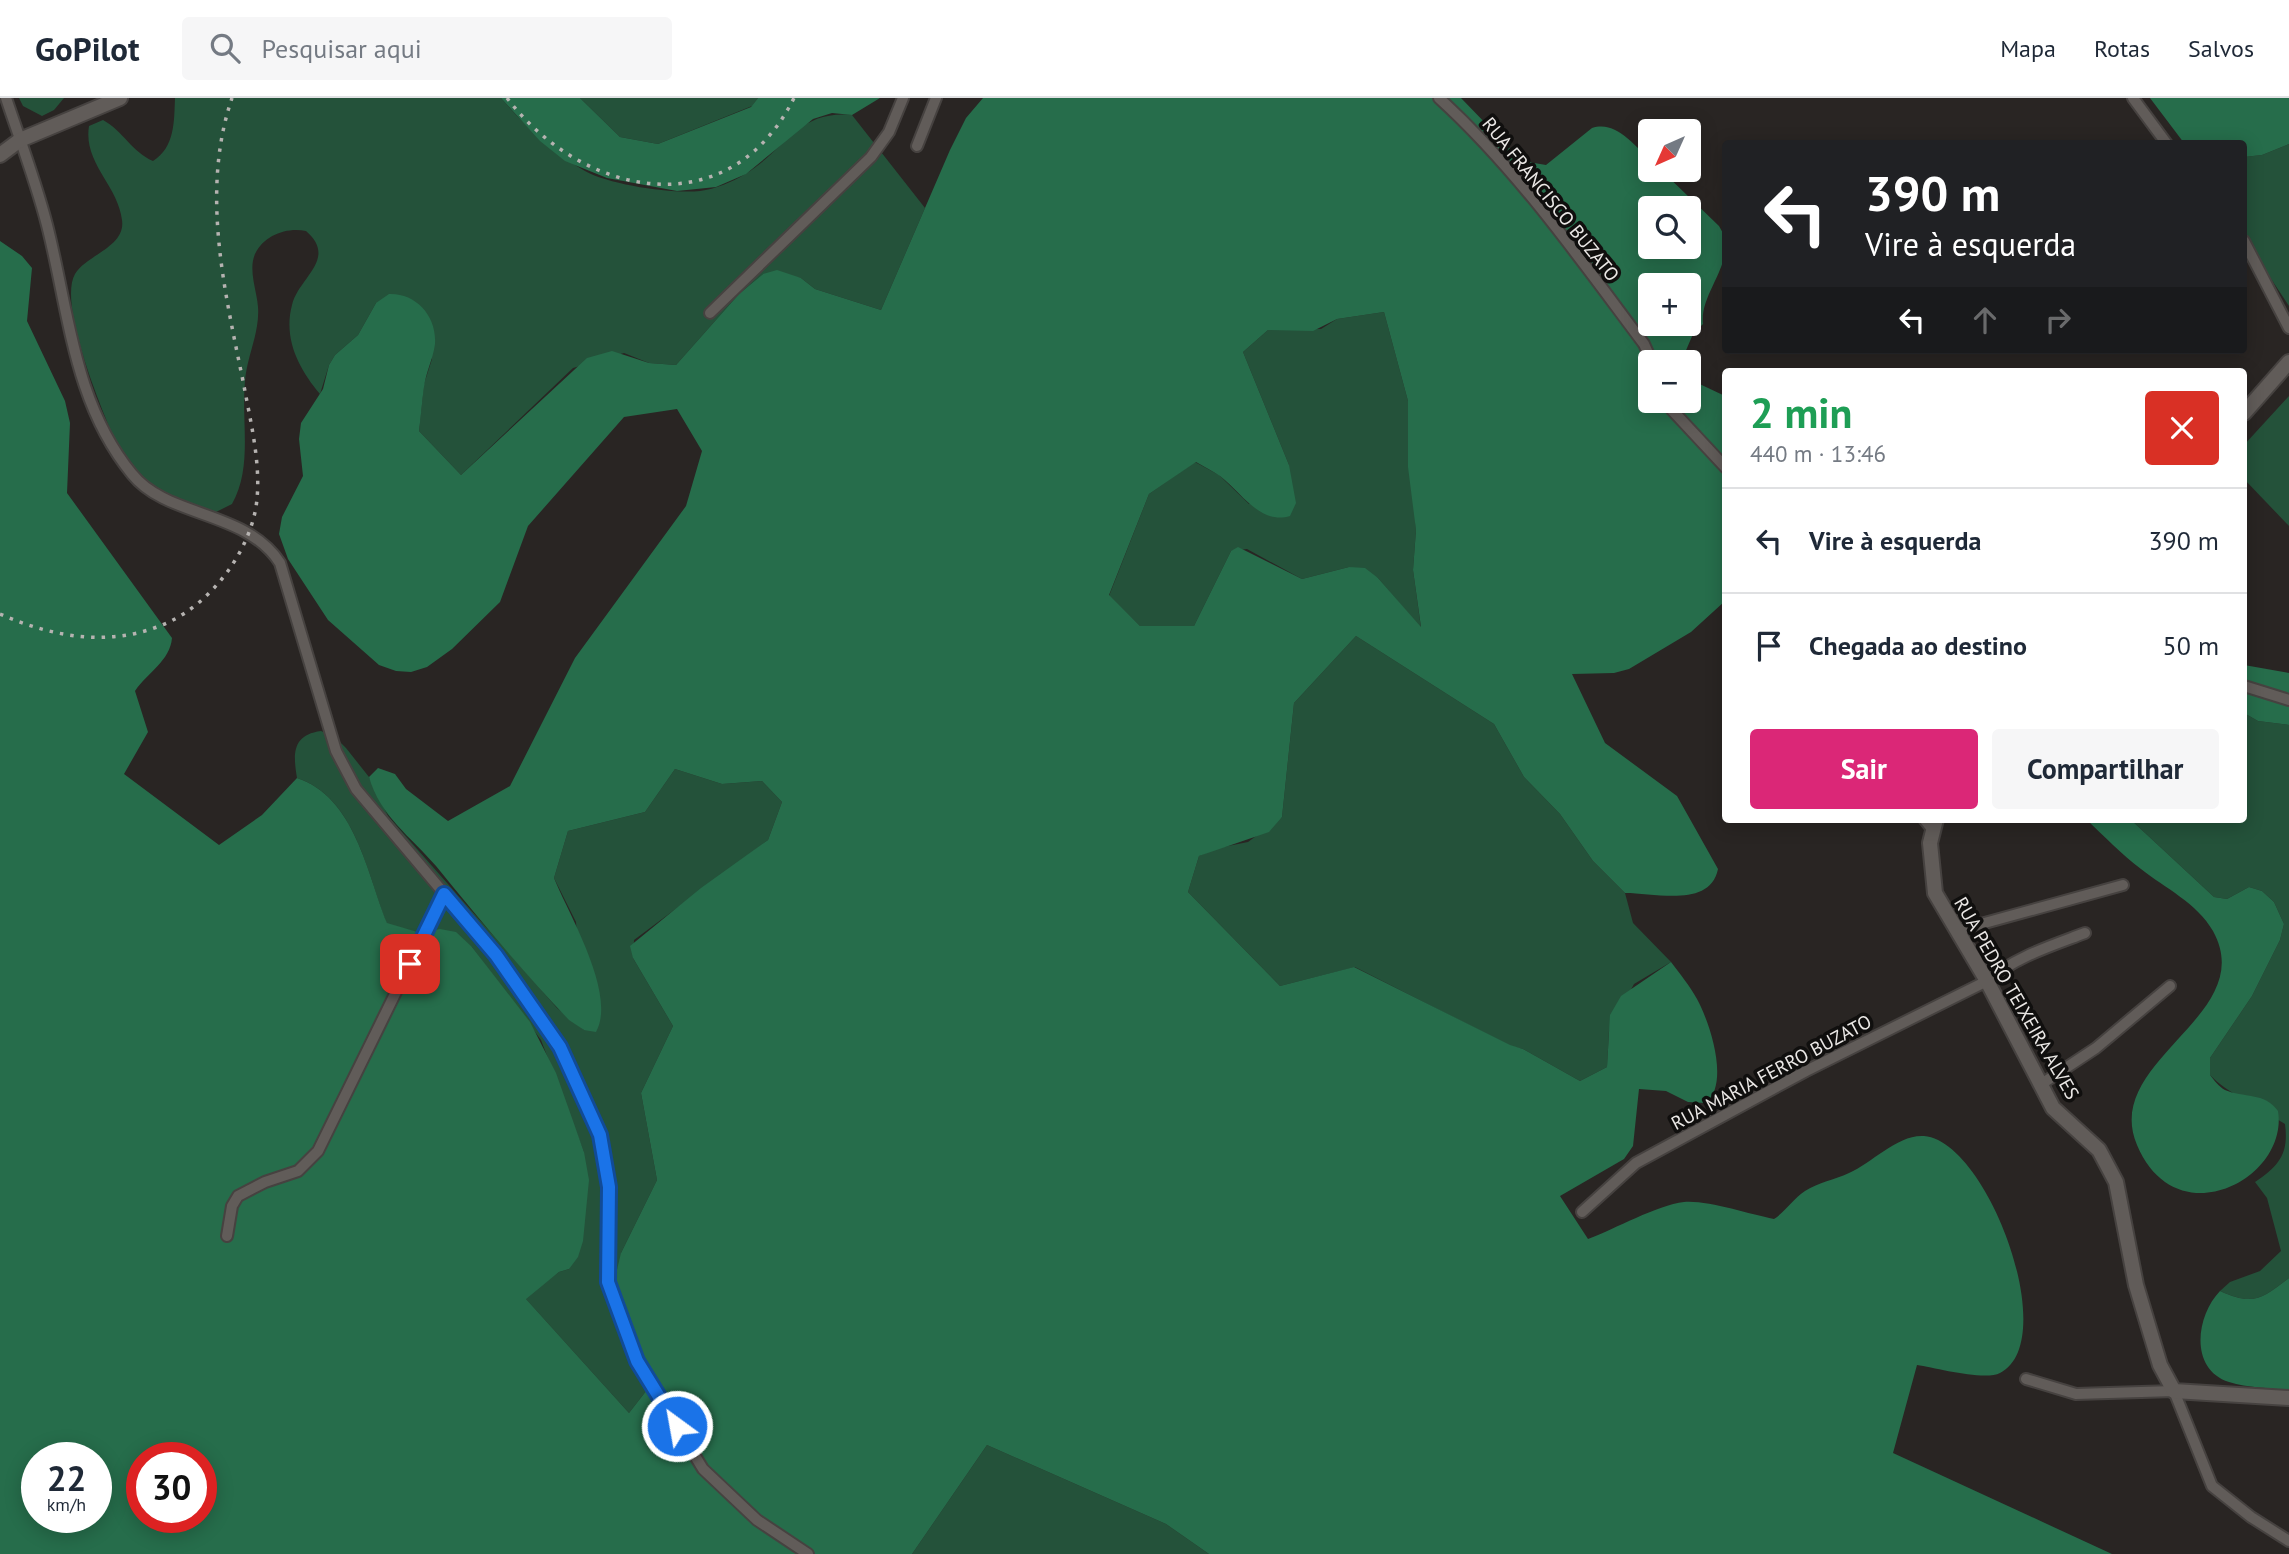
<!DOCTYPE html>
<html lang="pt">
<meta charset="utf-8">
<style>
:root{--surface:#fff;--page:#f6f6f7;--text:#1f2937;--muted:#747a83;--line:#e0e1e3;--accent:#db2777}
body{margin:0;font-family:"PT Sans",sans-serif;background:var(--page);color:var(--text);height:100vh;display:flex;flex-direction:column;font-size:26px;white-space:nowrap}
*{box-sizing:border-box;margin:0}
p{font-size:23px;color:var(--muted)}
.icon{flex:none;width:38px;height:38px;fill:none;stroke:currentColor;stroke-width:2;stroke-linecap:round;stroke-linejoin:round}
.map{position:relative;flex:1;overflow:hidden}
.sheet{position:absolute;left:1722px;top:270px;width:525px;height:455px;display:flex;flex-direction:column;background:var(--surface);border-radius:7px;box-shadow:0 4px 18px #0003}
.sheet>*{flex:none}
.top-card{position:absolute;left:1722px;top:42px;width:525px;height:214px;border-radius:7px;box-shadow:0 4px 18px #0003;background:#202124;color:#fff;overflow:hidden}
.needle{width:46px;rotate:225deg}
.buttons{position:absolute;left:1638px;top:21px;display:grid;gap:14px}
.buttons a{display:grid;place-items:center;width:63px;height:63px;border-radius:7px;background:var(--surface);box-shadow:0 4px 18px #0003;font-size:35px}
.speed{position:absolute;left:21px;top:1344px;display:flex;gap:14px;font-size:35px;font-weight:700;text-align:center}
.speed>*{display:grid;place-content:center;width:91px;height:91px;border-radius:50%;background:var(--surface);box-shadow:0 4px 18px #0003;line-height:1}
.speed small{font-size:18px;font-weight:400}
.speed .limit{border:10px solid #d22;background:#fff;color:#111}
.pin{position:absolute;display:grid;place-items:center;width:60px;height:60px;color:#fff;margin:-30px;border-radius:14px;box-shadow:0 4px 10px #0006}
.me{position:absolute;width:77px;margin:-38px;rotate:328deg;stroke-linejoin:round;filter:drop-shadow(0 0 5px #0008)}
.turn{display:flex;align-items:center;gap:24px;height:147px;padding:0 28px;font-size:32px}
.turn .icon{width:91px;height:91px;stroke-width:2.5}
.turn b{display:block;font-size:49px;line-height:60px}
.lanes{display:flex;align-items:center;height:66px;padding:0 28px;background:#0003;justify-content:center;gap:35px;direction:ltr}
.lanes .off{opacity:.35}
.round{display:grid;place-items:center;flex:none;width:74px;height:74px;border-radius:7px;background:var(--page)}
.headline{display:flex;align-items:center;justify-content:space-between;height:119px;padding:0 28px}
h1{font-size:42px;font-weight:800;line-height:52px;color:#1e9e55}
.cta{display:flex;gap:14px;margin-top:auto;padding:14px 28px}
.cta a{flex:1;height:80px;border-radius:7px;background:var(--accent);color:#fff;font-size:28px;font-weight:800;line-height:80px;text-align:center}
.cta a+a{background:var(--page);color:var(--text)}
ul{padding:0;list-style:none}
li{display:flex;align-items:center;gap:21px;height:105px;padding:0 28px;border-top:2px solid var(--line)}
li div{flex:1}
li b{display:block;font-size:26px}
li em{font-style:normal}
header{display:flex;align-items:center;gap:42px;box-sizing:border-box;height:98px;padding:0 35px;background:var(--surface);border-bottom:2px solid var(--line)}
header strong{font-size:33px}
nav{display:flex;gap:38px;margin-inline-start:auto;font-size:24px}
.search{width:490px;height:63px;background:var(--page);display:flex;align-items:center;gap:18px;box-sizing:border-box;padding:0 24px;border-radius:7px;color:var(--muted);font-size:26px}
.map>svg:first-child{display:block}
</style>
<header>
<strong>GoPilot</strong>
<div class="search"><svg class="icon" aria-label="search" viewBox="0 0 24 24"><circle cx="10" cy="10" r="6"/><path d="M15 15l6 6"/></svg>Pesquisar aqui</div>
<nav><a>Mapa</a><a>Rotas</a><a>Salvos</a></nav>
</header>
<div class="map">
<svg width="2289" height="1456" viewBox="0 0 2289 1456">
<rect width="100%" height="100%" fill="#292523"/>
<g fill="#24523a">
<polygon points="19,0 64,0 54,12 42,18 23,8"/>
<path d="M175,0H501C524,27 553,55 585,73C610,87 672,96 700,93C715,91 733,84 745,76C786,52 797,12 852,17L925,110L881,212L815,191L801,180L763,176L739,196L676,267L649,265L624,255L573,270L461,377L419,333L424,286L432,261L376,205L358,237L335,257L329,267L320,296C299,271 283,241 292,207C299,179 338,161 306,133C287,129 264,137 255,156C248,172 257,193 258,209C260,234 247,258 245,283C241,324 253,369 232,406L212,416L134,384C116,347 55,211 75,176C86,157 126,149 122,122C118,87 83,65 89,28L103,22C123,33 132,54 153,63C175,49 174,24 175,0Z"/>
<polygon points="580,0 758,0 752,8 658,46 620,39"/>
<polygon points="2289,46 2289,208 2244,140 2244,59 2262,57"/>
<polygon points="1384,214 1408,303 1416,432 1413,472 1421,530 1378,480 1349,469 1302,481 1247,451 1231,453 1194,528 1140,528 1109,498 1149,396 1195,364 1219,377 1249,406 1289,367 1243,254 1268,232 1321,231 1337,221"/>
<polygon points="2289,298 2289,428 2244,381 2244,347"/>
<polygon points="1356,538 1494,626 1524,679 1560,716 1593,763 1625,795 1633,825 1671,864 1634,886 1609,933 1607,969 1580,983 1523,951 1510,948 1355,869 1280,888 1188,794 1199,758 1218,750 1248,744 1282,719 1294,605"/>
<path d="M2244,615L2258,623L2289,627V1180C2262,1201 2253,1208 2220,1193L2230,1184L2260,1173L2281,1153L2267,1100L2255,1084C2279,1068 2289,1056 2285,1026C2262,1011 2227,995 2210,977V960L2252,898L2280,842L2284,826L2274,804L2262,793L2249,789L2227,801L2214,799L2130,721H2244Z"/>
<path d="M321,633L335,639L346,650L369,679L388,718L557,910L584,932L576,824L554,780L568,733L645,714L675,671L722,686L762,683L782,704L768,742L634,842L633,860L673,928L641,995L657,1082L621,1155L650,1288L629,1315L525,1200L559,1174L569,1171L584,1054L541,942L472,849L387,826C367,775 355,699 297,680C293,656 292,637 321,633Z"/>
<polygon points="987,1347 1166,1426 1209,1456 912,1456"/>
</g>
<g fill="#266d4b" fill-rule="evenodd">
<polygon points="501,0 580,0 620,39 658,46 751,9 758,0 880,0 852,17 832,15 813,21 746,76 716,89 677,93 607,80 565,63 540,43"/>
<path d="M983,0H1461L1522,63L1546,67L1592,30C1616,22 1634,47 1650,62V72H1661L1719,128C1741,161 1699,193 1703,226L1693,236L1681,264H1650V303H1689V281L1725,298V503L1691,534L1629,571L1614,575L1572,576L1605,645L1677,698L1718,771C1710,810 1656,795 1625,795L1593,763L1560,716L1524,679L1494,626L1356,538L1294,605L1282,719L1269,734L1199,758L1188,794L1280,888L1354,869L1510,947L1523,951L1580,983L1607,969L1610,917L1621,898L1671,864C1680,876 1690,888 1697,901C1710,925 1730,985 1706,1005L1688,1004L1666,993L1639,991L1633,1048L1624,1061L1560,1098L1588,1141C1615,1131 1657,1107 1684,1104C1708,1102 1748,1116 1774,1121C1786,1113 1793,1101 1805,1093C1819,1084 1834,1082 1849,1075C1872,1065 1898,1036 1924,1038C1988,1043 2062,1244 2000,1275C1985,1283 1936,1270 1917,1267L1893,1355L2112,1456H1209L1166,1426L987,1347L912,1456H0V143L22,158L32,170L27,223L65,303L70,325L67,395L172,540C170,563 148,574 135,593L148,634L124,676L219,747L262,717L297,680C355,699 367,775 387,825L421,835L440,831L456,834L472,849L530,924L556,975L584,1054L589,1082L583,1143L578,1159L569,1171L559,1174L526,1201L629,1315L650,1288L620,1210L616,1176L621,1155L657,1082L641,995L673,928L633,860L630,848L701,790L768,742L782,704L762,683L722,686L675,671L645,714L568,733L554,780C569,817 617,896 596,934L584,932L569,922C522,873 479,821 436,768C411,739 380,718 369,679L378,670L395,676L406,691L448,723L510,688L575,560L686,408L702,353L677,311L624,319L528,428L500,504L452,551L427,569L411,574L396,573L379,567L328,522L288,461L279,436L282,419L303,378L299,341L301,325L323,291L329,267L335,257L358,237L376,205L389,196C416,195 437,218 435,246C433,261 426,274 424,289C422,303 421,318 419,333L461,377L587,260L612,253L649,265L676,267L739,196L763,176L777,172L801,180L815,191L881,212L950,52L966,20ZM1650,110H1689V149H1650ZM1650,187H1689V226H1650ZM1384,214L1408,303V369L1416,432L1413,472L1421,529L1378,480L1365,470L1349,469L1302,481L1238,449L1231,453L1194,528H1140L1109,497L1149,396L1196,364C1204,369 1213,373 1220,378C1242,395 1260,427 1290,418L1296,405L1289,367L1243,254L1268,232L1313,233L1337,221ZM37,1360H96V1419H37ZM142,1360H201V1419H142Z"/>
<polygon points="2150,0 2289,0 2289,46 2262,57 2244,59 2244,46 2184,45"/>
<polygon points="2244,567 2289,575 2289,627 2258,623 2244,615"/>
<path d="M2086,721H2130L2214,799L2227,801L2249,789L2262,793L2274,804L2284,826L2280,842L2252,898L2210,960V977C2214,982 2219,989 2225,992C2243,1000 2265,994 2278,1013C2289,1081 2176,1140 2137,1047C2101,962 2260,918 2213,833C2197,805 2165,790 2141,771C2121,756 2104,738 2086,721Z"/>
<path d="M2289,1180V1292C2270,1290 2248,1290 2229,1284C2189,1271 2196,1218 2220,1193C2253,1208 2262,1201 2289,1180Z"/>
</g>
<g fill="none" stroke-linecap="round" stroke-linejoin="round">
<defs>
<g id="minor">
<path d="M6,0C20,42 36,84 47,127C69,213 73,304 132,376C167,420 246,412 280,465L336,653L356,691L496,857L560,949L600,1037L609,1089L608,1184L637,1263L703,1371L757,1422L808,1456"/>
<path d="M1439,0C1518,72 1580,161 1644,246L1652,264"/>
<polyline points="2133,0 2167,46"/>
<polyline points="917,48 936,0"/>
<polyline points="2244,143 2289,230"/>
<polyline points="710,215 871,59 889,34 903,0"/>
<polyline points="1668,303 1672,312 1726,370"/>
<polyline points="2244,588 2289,602"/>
<polyline points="1924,721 1933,732"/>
<polyline points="1959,832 2123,787"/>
<polyline points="2040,987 2096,950 2170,888"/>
<path d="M1582,1114L1636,1065L1806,973L1987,883C2015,859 2051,848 2085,835"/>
<polyline points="227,1138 232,1108 238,1098 265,1084 298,1073 318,1053 444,796"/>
<polyline points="2026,1281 2076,1296 2174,1293 2212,1388 2251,1419 2289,1443"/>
</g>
<g id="tertiary">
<polyline points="0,57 20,42 120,0"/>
<polyline points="2244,315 2289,264"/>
<polyline points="1936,721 1930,745 1935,795 1987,883 2053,1010 2099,1052 2116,1084 2136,1187 2160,1267 2174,1293 2289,1300"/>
</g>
</defs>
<use href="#minor" stroke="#464240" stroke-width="14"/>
<use href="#tertiary" stroke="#464240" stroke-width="18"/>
<use href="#minor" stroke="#615c59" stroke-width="10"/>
<use href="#tertiary" stroke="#615c59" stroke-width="14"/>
<g stroke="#b6b3b1" stroke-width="3.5" stroke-dasharray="3.5 7" stroke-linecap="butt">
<path d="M507,0C582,99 729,130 794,0"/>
<path d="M0,516C55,540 113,550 169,524C211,504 248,456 256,409C262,370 251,326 244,288C225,194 200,94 232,0"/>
</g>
</g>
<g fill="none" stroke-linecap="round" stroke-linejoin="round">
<defs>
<polyline id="route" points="410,866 444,796 496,857 560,949 600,1037 609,1089 608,1184 637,1263 677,1328"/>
</defs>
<use href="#route" stroke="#114b97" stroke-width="18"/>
<use href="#route" stroke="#1a73e8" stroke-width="12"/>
</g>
<g text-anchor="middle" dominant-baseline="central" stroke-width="7" stroke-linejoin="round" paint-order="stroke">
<g font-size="19" fill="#ebe8e6" stroke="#100f0e">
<text transform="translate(1551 101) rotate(51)">RUA FRANCISCO BUZATO</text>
<text transform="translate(2017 900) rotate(60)">RUA PEDRO TEIXEIRA ALVES</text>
<text transform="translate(1771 974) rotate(-28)">RUA MARIA FERRO BUZATO</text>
</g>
</g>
</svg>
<div class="buttons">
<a><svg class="needle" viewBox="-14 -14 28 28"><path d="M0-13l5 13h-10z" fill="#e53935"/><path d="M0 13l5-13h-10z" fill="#747a83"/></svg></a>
<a><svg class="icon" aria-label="search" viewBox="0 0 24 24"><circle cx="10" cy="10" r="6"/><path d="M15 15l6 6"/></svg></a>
<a>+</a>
<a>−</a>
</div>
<div class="speed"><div>22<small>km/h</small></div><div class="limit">30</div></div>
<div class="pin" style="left:410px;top:866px;background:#d93025"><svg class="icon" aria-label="arrive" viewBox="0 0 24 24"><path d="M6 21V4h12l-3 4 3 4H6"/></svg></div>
<svg class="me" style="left:677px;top:1328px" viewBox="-20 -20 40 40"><circle r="17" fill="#1a73e8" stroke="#fff" stroke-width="3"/><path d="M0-11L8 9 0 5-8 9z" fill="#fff"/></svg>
<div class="top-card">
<div class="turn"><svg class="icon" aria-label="left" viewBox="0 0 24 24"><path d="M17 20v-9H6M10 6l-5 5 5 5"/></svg><div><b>390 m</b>Vire à esquerda</div></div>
<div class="lanes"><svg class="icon" aria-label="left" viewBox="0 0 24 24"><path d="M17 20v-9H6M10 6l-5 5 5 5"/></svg><svg class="icon off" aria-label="ahead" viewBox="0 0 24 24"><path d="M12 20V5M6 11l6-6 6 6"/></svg><svg class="icon off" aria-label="right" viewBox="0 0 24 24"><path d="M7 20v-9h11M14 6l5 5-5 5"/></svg></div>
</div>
<section class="sheet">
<div class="headline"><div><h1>2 min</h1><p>440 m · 13:46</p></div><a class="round" style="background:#d93025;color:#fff"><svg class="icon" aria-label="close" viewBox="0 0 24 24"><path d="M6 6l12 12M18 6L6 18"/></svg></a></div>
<ul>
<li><svg class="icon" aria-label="left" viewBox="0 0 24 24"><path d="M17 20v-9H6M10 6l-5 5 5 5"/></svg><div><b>Vire à esquerda</b></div><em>390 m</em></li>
<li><svg class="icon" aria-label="arrive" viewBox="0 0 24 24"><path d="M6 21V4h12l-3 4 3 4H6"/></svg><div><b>Chegada ao destino</b></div><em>50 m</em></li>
</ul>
<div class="cta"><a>Sair</a><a>Compartilhar</a></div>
</section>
</div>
